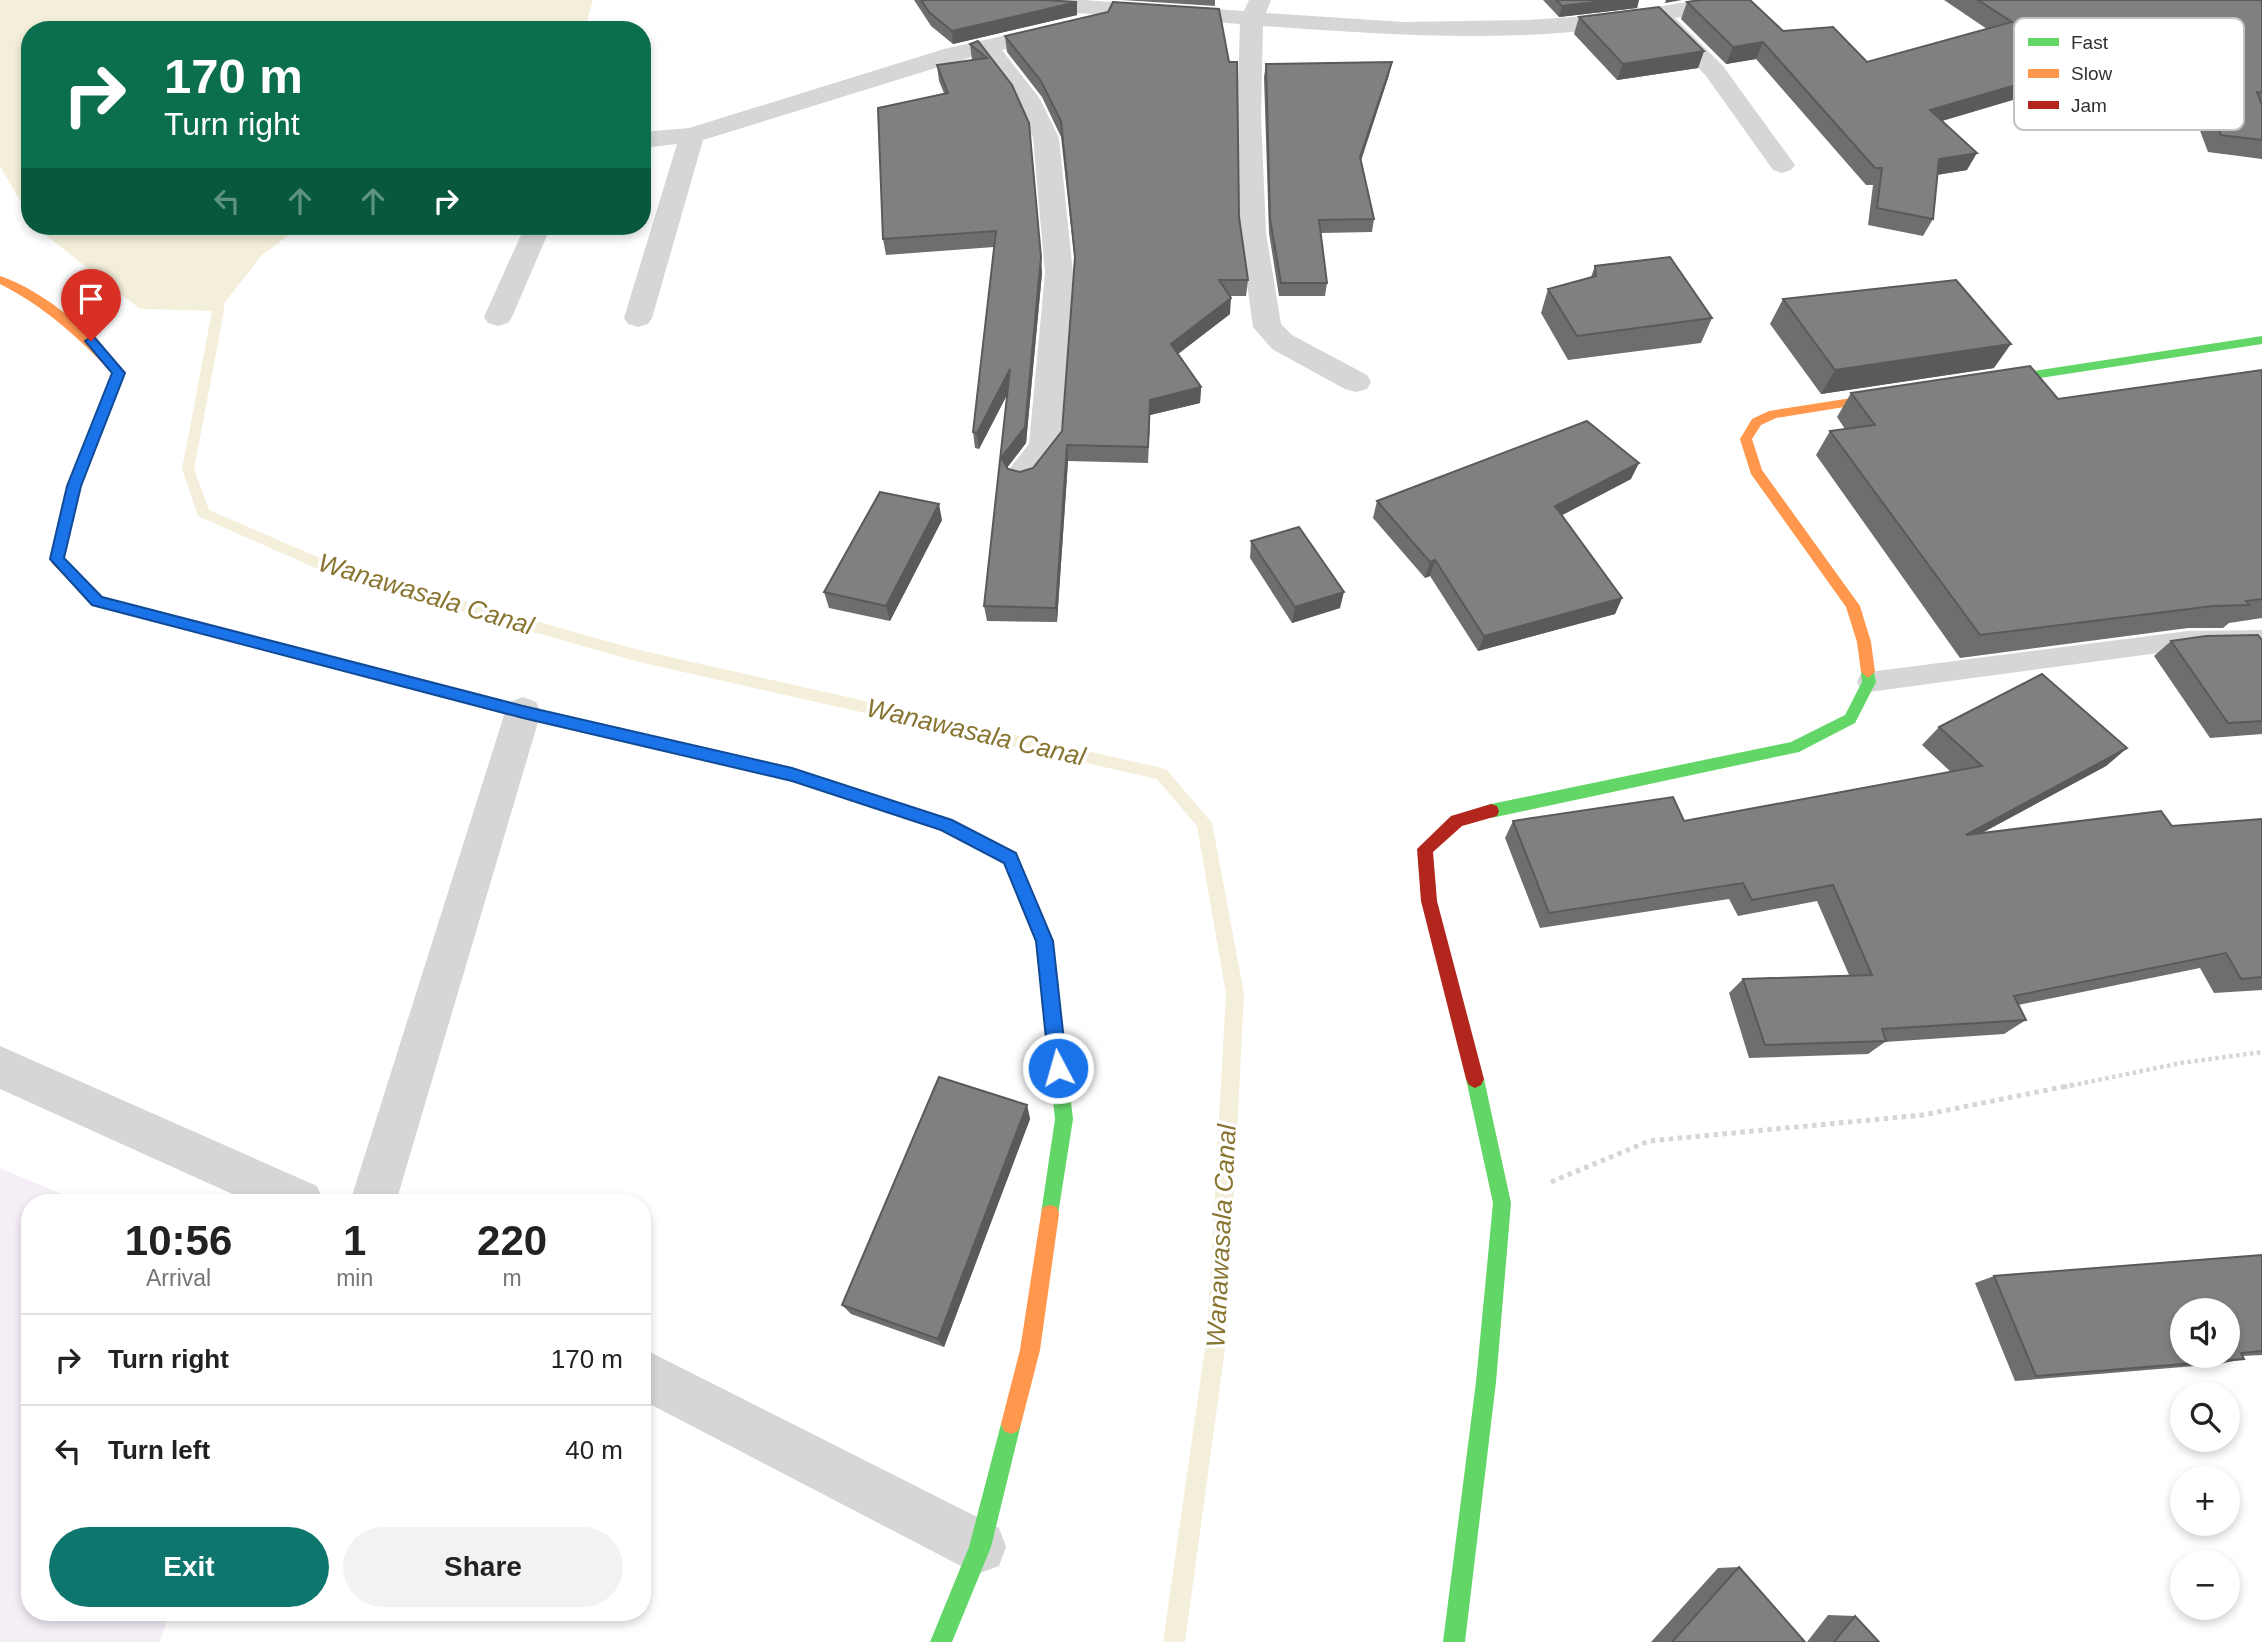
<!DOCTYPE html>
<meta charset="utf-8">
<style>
:root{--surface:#fff;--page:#f2f2f2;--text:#222;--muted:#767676;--line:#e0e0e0;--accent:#0f766e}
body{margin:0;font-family:Arial,sans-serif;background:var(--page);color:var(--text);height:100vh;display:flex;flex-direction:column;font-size:26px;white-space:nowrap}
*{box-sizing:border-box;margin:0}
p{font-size:23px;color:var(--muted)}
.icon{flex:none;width:38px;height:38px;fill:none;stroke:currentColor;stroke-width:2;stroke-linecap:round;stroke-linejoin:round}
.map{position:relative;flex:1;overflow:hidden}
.drawer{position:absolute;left:21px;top:1194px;width:630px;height:427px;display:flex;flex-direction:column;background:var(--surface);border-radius:28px;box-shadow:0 4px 10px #0003}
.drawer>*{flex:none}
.guide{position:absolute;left:21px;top:21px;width:630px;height:214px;border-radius:28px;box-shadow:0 4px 10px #0003;background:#0b6e4f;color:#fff;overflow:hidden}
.buttons{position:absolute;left:2170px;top:1298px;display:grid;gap:14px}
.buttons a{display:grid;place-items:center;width:70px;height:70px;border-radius:50%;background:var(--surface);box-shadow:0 4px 10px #0003;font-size:35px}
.pin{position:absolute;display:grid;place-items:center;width:60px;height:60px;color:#fff;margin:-72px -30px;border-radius:50% 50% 50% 0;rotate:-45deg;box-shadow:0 0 7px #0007}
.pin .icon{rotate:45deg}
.me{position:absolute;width:77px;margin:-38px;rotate:354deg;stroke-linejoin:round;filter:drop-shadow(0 0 5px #0008)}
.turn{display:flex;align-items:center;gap:24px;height:147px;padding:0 28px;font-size:32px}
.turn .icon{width:91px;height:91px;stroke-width:2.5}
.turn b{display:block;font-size:49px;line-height:60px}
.lanes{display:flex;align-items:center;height:66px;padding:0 28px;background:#0003;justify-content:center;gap:35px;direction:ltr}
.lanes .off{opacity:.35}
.eta{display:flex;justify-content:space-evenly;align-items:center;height:119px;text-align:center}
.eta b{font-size:42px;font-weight:700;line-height:49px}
.primary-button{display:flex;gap:14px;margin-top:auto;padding:14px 28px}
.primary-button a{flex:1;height:80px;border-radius:42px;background:var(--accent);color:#fff;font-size:28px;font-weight:700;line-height:80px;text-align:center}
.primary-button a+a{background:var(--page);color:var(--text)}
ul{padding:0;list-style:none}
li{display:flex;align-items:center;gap:21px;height:91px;padding:0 28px;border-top:2px solid var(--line)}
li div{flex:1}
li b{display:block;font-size:26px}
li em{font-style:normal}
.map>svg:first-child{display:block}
</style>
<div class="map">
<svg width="2262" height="1642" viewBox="0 0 2262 1642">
<rect width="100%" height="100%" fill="#fff"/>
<polygon fill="#f5eef7" points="0,1168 81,1202 30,1202 30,1612 171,1612 159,1642 0,1642"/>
<g fill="#f4efdb">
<polygon points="0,0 593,0 587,21 577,30 30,30 30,218 0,166"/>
<polygon points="34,226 301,226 262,255 218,311 140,309"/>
</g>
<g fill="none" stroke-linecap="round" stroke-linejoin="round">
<polygon fill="#f4efdb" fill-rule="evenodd" points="218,287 224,291 224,311 194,469 209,510 336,565 635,649 1162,768 1167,770 1212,823 1244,994 1227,1334 1185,1642 1163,1642 1207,1334 1226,994 1197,826 1157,779 635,661 327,573 198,516 182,469 212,311 212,291"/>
<polyline stroke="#d6d6d6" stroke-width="4.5" stroke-dasharray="3.5 3.5" stroke-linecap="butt" points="2064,1087 2181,1063 2262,1052"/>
<polyline stroke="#d6d6d6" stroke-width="5" stroke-dasharray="4.5 4.5" stroke-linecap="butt" points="1551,1182 1649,1141 1923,1115 2072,1085"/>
<polygon fill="#d6d6d6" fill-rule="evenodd" points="2262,630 2262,648 2188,649 1869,692 1860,689 1857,682 1860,675 1869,672 2188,631"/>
<g fill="#d6d6d6" fill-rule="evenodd">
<path d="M974,0H1083L1244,11L1249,0H1271L1266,13L1404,22L1527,20L1618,14L1697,0H1746L1743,5L1735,7L1675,18L1723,66L1795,165L1791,170L1782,173L1773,170L1706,76L1654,21C1525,45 1393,35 1263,26L1261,116L1266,233L1281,324L1292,335L1367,375L1371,382L1367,389L1356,392L1345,389L1272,349L1253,327L1240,233L1237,116L1240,24L985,7L977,5Z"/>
<polygon points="1056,24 1064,26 1067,31 1064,36 1002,50 1040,99 1059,138 1073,273 1060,447 1032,482 1021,485 1010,482 1005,474 1029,444 1045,273 1033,138 1016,100 981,54 703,140 652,318 648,324 638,327 628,324 624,318 677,144 642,148 642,132 689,128 944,49"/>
<polygon points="525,226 551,226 512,317 508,323 498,326 488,323 484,317"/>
<polygon points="523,697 536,702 541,712 396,1202 350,1202 505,712 510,702"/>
<polygon points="0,1046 317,1186 324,1202 250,1202 0,1089"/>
<polygon points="642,1348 999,1528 1006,1547 999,1566 980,1573 961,1566 642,1400"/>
</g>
<g fill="#63d668" fill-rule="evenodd">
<polygon points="2262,336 2262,344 1987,386 1981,382 1987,378"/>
<polygon points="1868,666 1873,668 1876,682 1855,723 1799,752 1491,818 1485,816 1483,811 1485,806 1491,804 1791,742 1845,715 1862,682 1861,672"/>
<polygon points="649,735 792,769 952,820 1016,853 1052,941 1073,1119 1057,1221 1050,1223 1043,1221 1041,1214 1055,1119 1036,941 1004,863 941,830 792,781 644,745 641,741 644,737"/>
<polygon points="1475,1070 1481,1073 1484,1079 1511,1203 1496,1382 1465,1642 1443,1642 1476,1382 1493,1203 1466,1079 1469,1073"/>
<polygon points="1011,1414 1018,1417 1021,1424 991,1547 952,1642 930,1642 969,1547 1001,1424 1004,1417"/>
</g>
<g fill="#ff974d" fill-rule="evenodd">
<path d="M0,276C43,290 99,337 125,373L92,457H82L81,454L113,374C79,338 44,306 0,284Z"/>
<polygon points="1896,391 1900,392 1900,398 1776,418 1761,425 1752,439 1762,470 1860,606 1871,642 1875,672 1868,678 1861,672 1857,642 1846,607 1751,474 1740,439 1752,419 1769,411"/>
<polygon points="202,623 523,706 649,735 654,737 657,741 654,745 649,747 523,718 197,632 195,628 197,624"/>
<polygon points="1050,1205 1057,1207 1059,1214 1040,1350 1021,1424 1018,1431 1011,1434 1004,1431 1001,1424 1020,1350 1041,1214 1043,1207"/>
</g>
<g fill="#b3261e" fill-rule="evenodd">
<path d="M87,450L93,454L81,486L64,558L102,597L207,624L209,628L207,632L202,633L92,605L52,563L50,559C55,539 70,457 87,450Z"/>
<polygon points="1491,804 1497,806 1499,811 1497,816 1462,826 1433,852 1437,901 1484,1079 1481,1085 1475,1088 1469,1085 1466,1079 1421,901 1417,849 1451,816"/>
</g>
</g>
<g fill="#6e6e6e">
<polygon points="914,0 1043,0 1077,15 953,44 931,26"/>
<polygon points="1122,0 1215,0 1215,6"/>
<polygon points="1543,0 1639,0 1637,8 1559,17"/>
<polygon points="1944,0 2262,0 2262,159 2208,152 2187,96 2053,88 1942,121 1967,170 1937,175 1933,219 1923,236 1868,225 1873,185 1866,185 1756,59 1726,64 1681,19 1687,2 1783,31 1867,62 1987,29"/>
<polygon points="1579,17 1704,51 1698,68 1617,80 1574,34"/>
<polygon points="1005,36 1239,217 1248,280 1246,296 1230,296 1230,314 1178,354 1201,387 1200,403 1150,415 1148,463 1068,461 1057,622 987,621 984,606 1008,393 979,449 975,448 973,432 994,247 886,255 883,239 944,93 939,81 937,65 972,60 970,44 978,41 1012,85 1042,273 1026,443 1007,468 1020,472 1033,468 1062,431 1075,263 1061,137 1042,97 1007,52"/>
<polygon points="1266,64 1389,75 1361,161 1374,219 1372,232 1321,233 1327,283 1325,296 1279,296 1269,233 1264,77"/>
<polygon points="1595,266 1712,318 1701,343 1568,360 1541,313 1548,289 1591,277"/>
<polygon points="1783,299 1994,368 1821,394 1770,324"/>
<polygon points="2262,370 2262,618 2229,623 2223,628 2188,628 1960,658 1816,455 1830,431 1845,429 1837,417 1851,393 2058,399"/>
<polygon points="1631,479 1562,515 1622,598 1615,614 1478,651 1430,576 1425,578 1373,518 1377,501"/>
<polygon points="942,520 890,621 829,608 824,592"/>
<polygon points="1251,541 1340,608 1292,623 1250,558"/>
<polygon points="2262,640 2262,734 2210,738 2154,656 2171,641"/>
<polygon points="1939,727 2127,748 2106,766 1982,833 2172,826 2262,819 2262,990 2214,993 2200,968 2018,1005 2026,1020 2004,1034 1885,1042 1868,1054 1749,1058 1729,993 1743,979 1849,975 1817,901 1738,916 1729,899 1540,928 1505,838 1513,821 1684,821 1951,772 1922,745"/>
<polygon points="1027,1105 1030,1119 944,1347 851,1314 842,1305"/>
<polygon points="2262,1255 2262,1355 2243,1356 2244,1359 2219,1364 2015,1381 1975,1283 1994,1276"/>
<polygon points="1739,1567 1805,1642 1651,1642 1718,1568"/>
<polygon points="1828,1615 1855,1616 1879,1642 1807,1642"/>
</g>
<g fill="#5a5a5a">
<polygon points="1610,0 1639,0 1637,8 1559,17 1562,6"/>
<polygon points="1666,0 1682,0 1665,3"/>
<polygon points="1077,2 1077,15 953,44 952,31"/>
<polygon points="1763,42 1756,59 1726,64 1733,47"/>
<polygon points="1704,51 1698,68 1617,80 1623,64"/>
<polygon points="1392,62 1389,75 1357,171 1360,157"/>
<polygon points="2064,71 2053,88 1921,127 1930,110"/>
<polygon points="1977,153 1967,170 1929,176 1939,159"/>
<polygon points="1041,257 1042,273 1026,443 1002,474 1001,458"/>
<polygon points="1231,298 1230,314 1170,360 1171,344"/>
<polygon points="2011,344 1994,368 1821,394 1835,370"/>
<polygon points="1010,369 1012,385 979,449 977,433"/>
<polygon points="1201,387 1200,403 1150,415 1148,463 1150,400"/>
<polygon points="1067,445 1068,461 1057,622 1056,608"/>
<polygon points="1639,463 1631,479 1549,522 1555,506"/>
<polygon points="939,504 942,520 890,621 886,606"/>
<polygon points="1435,560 1430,576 1425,578 1430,562"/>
<polygon points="1344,592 1340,608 1292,623 1295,607"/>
<polygon points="1622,598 1615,614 1478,651 1484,636"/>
<polygon points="2127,748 2106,766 1948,851 1966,835"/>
<polygon points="1027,1105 1030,1119 944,1347 938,1339"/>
</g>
<g fill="#808080" stroke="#5a5a5a" stroke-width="2" fill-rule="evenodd">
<polygon points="921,0 1043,0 1077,2 952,31 929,12"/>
<polygon points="1556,0 1610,0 1562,6"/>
<polygon points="1700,0 1750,0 1783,31 1833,27 1867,62 2012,22 1978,0 2262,0 2262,93 2257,92 2262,105 2262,140 2221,135 2199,80 2064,71 1930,110 1977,153 1939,159 1933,219 1877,208 1882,168 1875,168 1763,42 1733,47 1687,2"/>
<polygon points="1113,2 1219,9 1229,62 1237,62 1239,217 1248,280 1219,280 1231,298 1171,344 1201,387 1150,400 1148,447 1067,445 1056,608 984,606 1010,369 977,433 973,432 996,231 883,239 878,108 948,93 937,65 987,58 970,44 978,41 1012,85 1029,123 1041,257 1025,427 1001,458 1008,469 1020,472 1033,468 1062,431 1075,257 1061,121 1041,81 1005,36 1108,12"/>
<polygon points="1659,7 1704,51 1623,64 1579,17"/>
<polygon points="1392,62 1360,157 1374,219 1319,220 1327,283 1281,283 1270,219 1266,64"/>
<polygon points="1670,257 1712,318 1577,336 1548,289 1596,276 1595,266"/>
<polygon points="1956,280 2011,344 1835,370 1783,299"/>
<polygon points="2030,366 2058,399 2262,370 2262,599 2246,601 2249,605 2213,606 1980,635 1830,431 1875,425 1851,393"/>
<polygon points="1587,421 1639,463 1555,506 1622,598 1484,636 1435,560 1430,562 1377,501"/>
<polygon points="880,492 939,504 886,606 824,592"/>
<polygon points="1299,527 1344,592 1295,607 1251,541"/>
<polygon points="2258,635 2262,640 2262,721 2228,723 2171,641 2206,636"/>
<polygon points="2042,674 2127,748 1966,835 2161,811 2172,826 2262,819 2262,977 2241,979 2226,953 2014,996 2026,1020 1882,1029 1886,1041 1765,1045 1743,979 1872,975 1833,885 1752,900 1743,883 1549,913 1513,821 1673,797 1684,821 1982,766 1939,727"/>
<polygon points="939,1077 1027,1105 938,1339 842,1305"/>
<path d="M2262,1255V1351L2241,1353L2244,1359L2036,1376L1994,1276ZM2182,1311H2228V1356H2182Z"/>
<polygon points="1739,1567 1805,1642 1672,1642"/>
<polygon points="1855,1616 1879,1642 1834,1642"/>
</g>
<polygon fill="#1a73e8" stroke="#114b97" stroke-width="2" points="91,337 95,338 125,373 81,486 64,558 102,597 523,706 792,768 952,820 1016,853 1018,858 1053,941 1067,1068 1064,1074 1058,1077 1052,1074 1049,1068 1036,941 1004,863 941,830 792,781 523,718 92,605 50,559 67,486 112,373 85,341"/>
<g text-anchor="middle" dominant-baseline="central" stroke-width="7" stroke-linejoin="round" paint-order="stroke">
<g font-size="26" font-style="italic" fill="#887531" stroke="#fff">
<text transform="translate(426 594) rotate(17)">Wanawasala Canal</text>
<text transform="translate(976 732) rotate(13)">Wanawasala Canal</text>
<text transform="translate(1221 1236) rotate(-87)">Wanawasala Canal</text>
</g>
</g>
<rect x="2014" y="18" width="230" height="112" rx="10" fill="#fff" stroke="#c2c2c2" stroke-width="2"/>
<rect x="2028" y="38" width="31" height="8" fill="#63d668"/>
<rect x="2028" y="69" width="31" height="9" fill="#ff974d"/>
<rect x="2028" y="101" width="31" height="8" fill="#b3261e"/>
<g font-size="19" fill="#323232">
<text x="2071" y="49">Fast</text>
<text x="2071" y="80">Slow</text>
<text x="2071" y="112">Jam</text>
</g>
</svg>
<div class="buttons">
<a><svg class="icon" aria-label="sound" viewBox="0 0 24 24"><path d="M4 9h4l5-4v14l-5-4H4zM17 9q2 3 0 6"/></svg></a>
<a><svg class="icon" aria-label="search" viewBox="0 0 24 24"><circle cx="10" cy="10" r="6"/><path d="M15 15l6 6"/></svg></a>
<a>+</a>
<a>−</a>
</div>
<div class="pin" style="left:91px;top:341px;background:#d93025"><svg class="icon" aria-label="arrive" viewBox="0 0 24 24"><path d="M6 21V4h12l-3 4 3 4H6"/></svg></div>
<svg class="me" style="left:1058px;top:1068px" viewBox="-20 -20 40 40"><circle r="17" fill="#1a73e8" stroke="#fff" stroke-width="3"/><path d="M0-11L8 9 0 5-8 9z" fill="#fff"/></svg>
<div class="guide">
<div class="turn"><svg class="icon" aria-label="right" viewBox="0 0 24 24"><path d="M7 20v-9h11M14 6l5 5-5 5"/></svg><div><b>170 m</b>Turn right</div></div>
<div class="lanes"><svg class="icon off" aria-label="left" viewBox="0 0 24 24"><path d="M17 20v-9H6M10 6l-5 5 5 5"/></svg><svg class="icon off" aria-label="ahead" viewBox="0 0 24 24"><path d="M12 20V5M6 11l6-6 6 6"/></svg><svg class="icon off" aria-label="ahead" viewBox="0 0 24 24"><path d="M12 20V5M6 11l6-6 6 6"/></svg><svg class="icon" aria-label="right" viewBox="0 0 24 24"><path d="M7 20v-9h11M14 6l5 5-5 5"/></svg></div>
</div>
<section class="drawer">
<div class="eta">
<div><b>10:56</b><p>Arrival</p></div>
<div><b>1</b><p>min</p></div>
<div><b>220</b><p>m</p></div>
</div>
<ul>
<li><svg class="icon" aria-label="right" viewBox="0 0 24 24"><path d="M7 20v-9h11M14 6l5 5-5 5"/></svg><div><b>Turn right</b></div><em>170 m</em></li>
<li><svg class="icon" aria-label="left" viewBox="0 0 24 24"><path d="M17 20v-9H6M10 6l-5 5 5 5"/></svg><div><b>Turn left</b></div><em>40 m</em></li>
</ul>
<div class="primary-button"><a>Exit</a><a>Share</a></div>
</section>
</div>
